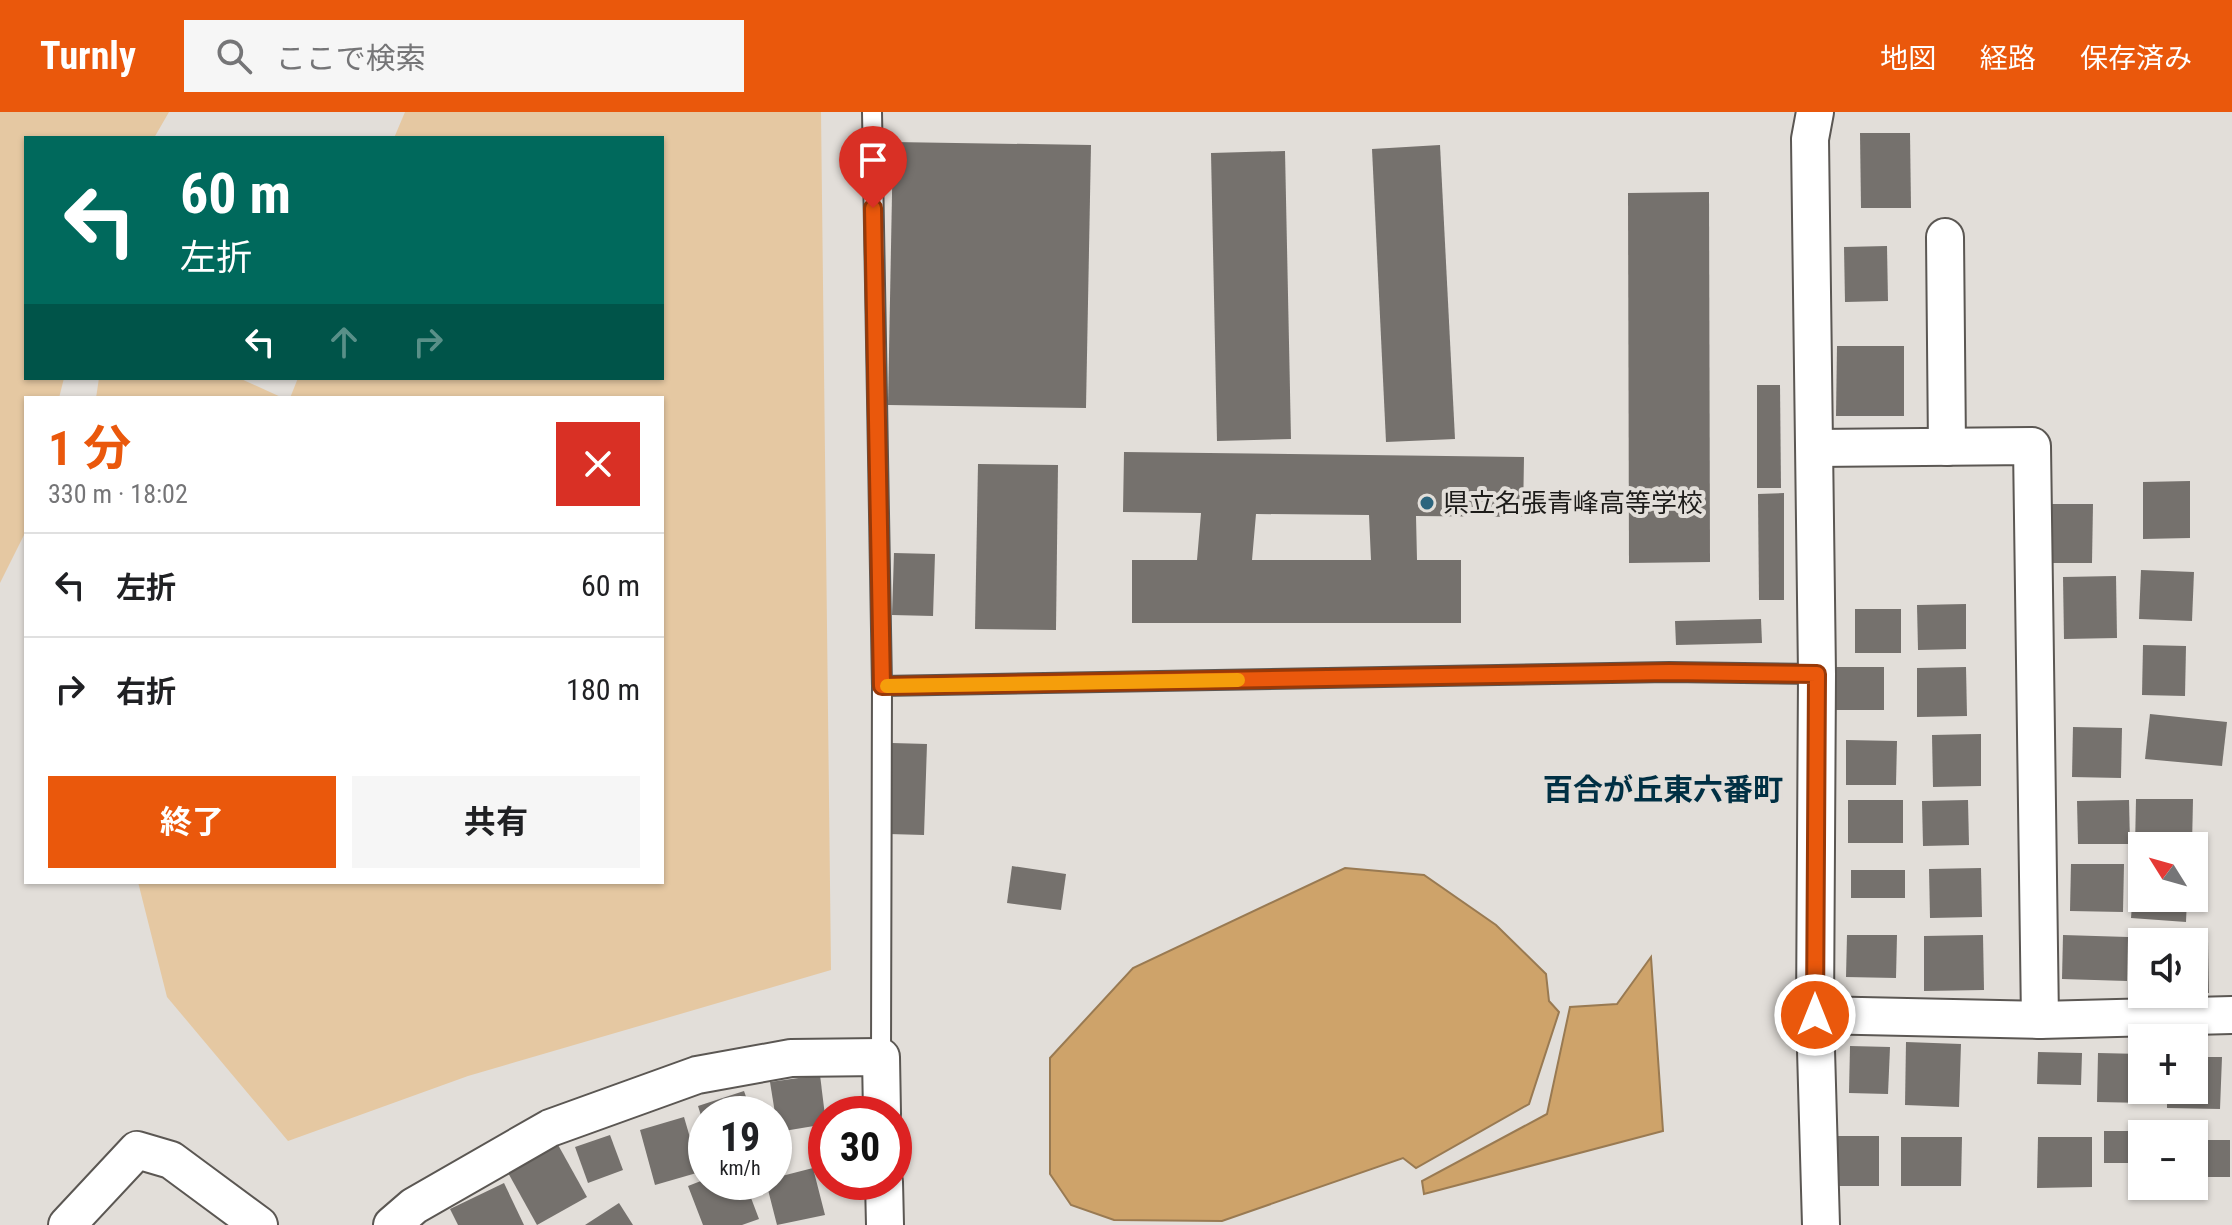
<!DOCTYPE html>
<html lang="ja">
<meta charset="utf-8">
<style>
:root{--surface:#fff;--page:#f6f6f6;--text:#202124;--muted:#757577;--line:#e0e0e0;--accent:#ea580c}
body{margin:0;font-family:"Roboto Condensed","Noto Sans JP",sans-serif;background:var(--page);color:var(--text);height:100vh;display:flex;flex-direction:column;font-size:30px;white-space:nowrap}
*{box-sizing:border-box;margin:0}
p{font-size:26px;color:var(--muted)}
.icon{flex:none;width:44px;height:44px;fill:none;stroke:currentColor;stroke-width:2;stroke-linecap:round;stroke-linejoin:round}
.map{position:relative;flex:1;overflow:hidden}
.panel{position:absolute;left:24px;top:284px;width:640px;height:488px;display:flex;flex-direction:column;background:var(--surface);border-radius:0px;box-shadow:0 2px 6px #0004}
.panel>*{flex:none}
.banner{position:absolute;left:24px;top:24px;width:640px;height:244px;border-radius:0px;box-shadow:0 2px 6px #0004;background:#00695c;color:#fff;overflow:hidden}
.needle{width:52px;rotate:307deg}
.tools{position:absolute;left:2128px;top:720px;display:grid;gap:16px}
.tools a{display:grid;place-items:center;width:80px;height:80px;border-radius:0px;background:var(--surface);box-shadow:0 2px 6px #0004;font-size:40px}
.speed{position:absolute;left:688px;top:984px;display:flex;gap:16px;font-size:40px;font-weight:700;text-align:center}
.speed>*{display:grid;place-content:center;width:104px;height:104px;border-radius:50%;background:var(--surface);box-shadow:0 2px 6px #0004;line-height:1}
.speed small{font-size:20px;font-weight:400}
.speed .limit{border:12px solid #d22;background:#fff;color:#111}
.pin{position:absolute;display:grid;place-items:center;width:68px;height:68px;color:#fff;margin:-82px -34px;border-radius:50% 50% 50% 0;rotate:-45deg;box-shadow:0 0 8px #0007}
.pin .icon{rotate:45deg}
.me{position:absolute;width:88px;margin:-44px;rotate:0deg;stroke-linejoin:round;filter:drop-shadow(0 0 6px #0008)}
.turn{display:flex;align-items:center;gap:28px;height:168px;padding:0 24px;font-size:36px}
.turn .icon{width:104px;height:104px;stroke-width:2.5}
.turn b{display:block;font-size:56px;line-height:68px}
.lanes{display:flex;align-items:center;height:76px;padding:0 24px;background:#0003;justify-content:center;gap:40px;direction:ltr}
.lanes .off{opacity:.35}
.round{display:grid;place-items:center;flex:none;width:84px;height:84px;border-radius:0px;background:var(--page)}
.headline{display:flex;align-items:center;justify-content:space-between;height:136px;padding:0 24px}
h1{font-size:48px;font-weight:700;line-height:60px;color:var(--accent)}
.cta{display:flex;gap:16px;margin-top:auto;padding:16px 24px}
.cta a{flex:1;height:92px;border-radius:0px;background:var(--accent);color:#fff;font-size:32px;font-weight:700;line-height:92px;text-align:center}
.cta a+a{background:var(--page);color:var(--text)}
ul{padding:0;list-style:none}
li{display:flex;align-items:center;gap:24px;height:104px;padding:0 24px;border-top:2px solid var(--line)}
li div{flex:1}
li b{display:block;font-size:30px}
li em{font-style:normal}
header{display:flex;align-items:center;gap:48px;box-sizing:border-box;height:112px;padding:0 40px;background:var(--accent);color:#fff}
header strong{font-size:38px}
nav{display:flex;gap:44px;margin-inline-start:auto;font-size:28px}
.search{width:560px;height:72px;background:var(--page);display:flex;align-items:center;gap:20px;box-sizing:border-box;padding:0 28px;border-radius:0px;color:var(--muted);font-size:30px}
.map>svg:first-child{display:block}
</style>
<header>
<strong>Turnly</strong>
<div class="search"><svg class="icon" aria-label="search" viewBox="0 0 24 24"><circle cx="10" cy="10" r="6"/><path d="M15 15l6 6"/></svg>ここで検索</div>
<nav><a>地図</a><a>経路</a><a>保存済み</a></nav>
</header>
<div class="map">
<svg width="2232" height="1113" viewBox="0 0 2232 1113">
<rect width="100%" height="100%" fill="#e2ded9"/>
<g fill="#e5c8a2">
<polygon points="0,0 169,0 154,26 26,26 26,266 64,266 59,286 26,286 26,419 0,471"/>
<polygon points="405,0 821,0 831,858 468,964 288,1029 167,885 138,770 662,770 662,286 290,286 298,266 662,266 662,26 394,26"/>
<polygon points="99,266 239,266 283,286 96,286"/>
</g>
<g fill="#cea36a" stroke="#997a52" stroke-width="2">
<polygon points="1345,756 1424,763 1496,813 1546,862 1549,889 1559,900 1529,992 1416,1056 1403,1046 1222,1109 1114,1108 1071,1093 1050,1062 1050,946 1133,856"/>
<polygon points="1651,845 1663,1019 1424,1082 1422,1069 1547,1002 1570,895 1617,892"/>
</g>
<g fill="#75716d" fill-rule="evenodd">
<polygon points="1860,21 1910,21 1911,96 1861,96"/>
<polygon points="893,30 1091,33 1086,296 888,293"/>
<polygon points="1440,33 1455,327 1386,330 1372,37"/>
<polygon points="1285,39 1291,327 1217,329 1211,41"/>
<polygon points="1709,80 1710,450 1629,451 1628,81"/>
<polygon points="1887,134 1888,189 1845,190 1844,135"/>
<polygon points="1837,234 1904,234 1904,304 1836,304"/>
<polygon points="1757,273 1780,273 1781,376 1757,376"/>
<path d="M1124,340L1524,345L1523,405L1416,404L1417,448H1461V511H1132V448H1197L1201,401L1123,400ZM1256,402L1369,403L1371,448H1252Z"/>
<polygon points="978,352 1058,353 1056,518 975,517"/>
<polygon points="2190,369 2190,426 2143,427 2143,370"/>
<polygon points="1784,381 1784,488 1759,488 1758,382"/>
<polygon points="2052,392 2093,392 2092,451 2051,451"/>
<polygon points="894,441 935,442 933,504 892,503"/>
<polygon points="2141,458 2194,460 2192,509 2139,507"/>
<polygon points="2116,464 2117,526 2064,527 2063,465"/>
<polygon points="1966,492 1966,537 1918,538 1917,493"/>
<rect x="1855" y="497" width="46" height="44"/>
<polygon points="1761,507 1762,531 1676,533 1675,509"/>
<polygon points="2143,533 2186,534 2185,584 2142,583"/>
<rect x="1834" y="555" width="50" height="43"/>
<polygon points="1966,555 1967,604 1917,605 1917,556"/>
<polygon points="2150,602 2227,610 2222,654 2145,647"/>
<polygon points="2073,615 2122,616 2121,666 2072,665"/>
<polygon points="1981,622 1981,674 1933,675 1932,623"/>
<polygon points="1846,628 1897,629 1896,673 1846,673"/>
<polygon points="892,631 927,632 924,723 889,722"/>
<polygon points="2136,687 2193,687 2192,734 2135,735"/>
<rect x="1848" y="688" width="55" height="43"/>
<polygon points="1968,688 1969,733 1923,734 1922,689"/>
<polygon points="2129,688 2130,732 2078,732 2077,689"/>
<polygon points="2135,751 2142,751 2142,786 2187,786 2186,810 2131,806"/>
<polygon points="2071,752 2124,752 2123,800 2070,799"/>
<polygon points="1012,754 1066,762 1061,798 1007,791"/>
<polygon points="1981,756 1982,805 1930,806 1929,757"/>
<rect x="1851" y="758" width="54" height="28"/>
<polygon points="1847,823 1897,823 1896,866 1846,865"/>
<polygon points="1983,823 1984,878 1924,879 1924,824"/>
<polygon points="2063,823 2128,825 2127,869 2062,867"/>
<polygon points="2194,829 2208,829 2209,881 2194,881"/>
<polygon points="1906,930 1961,932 1959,995 1905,993"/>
<polygon points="1850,934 1890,935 1888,982 1849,981"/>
<polygon points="2038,940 2082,941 2081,973 2037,972"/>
<polygon points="2098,941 2142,942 2142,978 2148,978 2147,991 2097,990"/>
<polygon points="2194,945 2222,945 2220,997 2167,996 2167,978 2194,978"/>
<polygon points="820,963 826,1012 778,1020 770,970"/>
<polygon points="744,979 752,1002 706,1002 705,1016 698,994"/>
<polygon points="684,1005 700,1060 655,1073 640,1018"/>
<polygon points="2104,1019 2156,1019 2156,1022 2142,1022 2142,1051 2104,1051"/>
<polygon points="610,1023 623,1058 588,1071 575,1035"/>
<polygon points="1834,1024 1879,1024 1879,1074 1833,1074"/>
<polygon points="1901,1025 1962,1025 1961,1074 1901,1074"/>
<polygon points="2038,1025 2092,1025 2092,1075 2037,1076"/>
<rect x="2194" y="1028" width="36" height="37"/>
<polygon points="557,1031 587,1085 537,1113 507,1059"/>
<polygon points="813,1056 825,1103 777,1113 766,1070 774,1070 774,1066"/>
<polygon points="706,1067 706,1070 745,1070 759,1107 742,1113 703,1113 688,1074"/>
<polygon points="504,1071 524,1113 458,1113 450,1097"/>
<polygon points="619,1091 633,1113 585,1113"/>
</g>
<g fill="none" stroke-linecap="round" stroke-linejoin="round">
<defs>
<g id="lane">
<polyline points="872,0 882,574 881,945"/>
<polyline points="882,574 1669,560 1817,562"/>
</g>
<g id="street">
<polyline points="1815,0 1810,27 1817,562 1815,903 1821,1113"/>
<polyline points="1945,125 1947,335"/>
<polyline points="1815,336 2032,334 2040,908"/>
<polyline points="1815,903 2040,908 2232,903"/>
<polyline points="884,1070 885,1113"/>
<polyline points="67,1113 137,1038 171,1048 259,1113"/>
<polyline points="392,1113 414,1094 550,1016 697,963 791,946 881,945 882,1002"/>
</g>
</defs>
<use href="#lane" stroke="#5b5753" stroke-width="22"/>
<use href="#street" stroke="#5b5753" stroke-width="40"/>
<use href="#lane" stroke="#fff" stroke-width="18"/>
<use href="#street" stroke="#fff" stroke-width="36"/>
</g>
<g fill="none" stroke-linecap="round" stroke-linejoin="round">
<defs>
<polyline id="route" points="873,96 882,574 1669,560 1817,562 1815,903"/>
</defs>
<use href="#route" stroke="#983908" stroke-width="20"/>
<use href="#route" stroke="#ea580c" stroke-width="14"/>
<polyline stroke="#f59e0b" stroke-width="14" points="887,574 1238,568"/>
</g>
<circle fill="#2c657e" stroke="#e2ded9" stroke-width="3" cx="1427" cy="391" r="8"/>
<g text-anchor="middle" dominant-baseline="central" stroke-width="8" stroke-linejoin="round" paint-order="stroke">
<g font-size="26" fill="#1d1c1a" stroke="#e2ded9" text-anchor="start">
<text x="1443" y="391">県立名張青峰高等学校</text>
</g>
<g font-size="30" font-weight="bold" fill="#003044" stroke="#e2ded9">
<text x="1663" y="677">百合が丘東六番町</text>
</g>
</g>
</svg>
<div class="tools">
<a><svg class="needle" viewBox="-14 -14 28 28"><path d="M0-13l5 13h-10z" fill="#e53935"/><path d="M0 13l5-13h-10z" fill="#757577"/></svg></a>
<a><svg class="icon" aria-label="sound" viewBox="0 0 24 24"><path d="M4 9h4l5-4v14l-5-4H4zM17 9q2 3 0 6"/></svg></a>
<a>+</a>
<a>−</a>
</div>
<div class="speed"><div>19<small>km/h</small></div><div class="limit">30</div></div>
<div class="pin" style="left:873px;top:96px;background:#d93025"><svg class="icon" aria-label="arrive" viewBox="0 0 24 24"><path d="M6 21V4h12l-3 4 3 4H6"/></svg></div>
<svg class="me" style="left:1815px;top:903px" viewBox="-20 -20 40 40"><circle r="17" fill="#ea580c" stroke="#fff" stroke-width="3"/><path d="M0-11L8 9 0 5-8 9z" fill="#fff"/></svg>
<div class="banner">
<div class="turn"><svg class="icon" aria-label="left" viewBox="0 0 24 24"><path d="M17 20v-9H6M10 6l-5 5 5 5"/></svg><div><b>60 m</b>左折</div></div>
<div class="lanes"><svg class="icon" aria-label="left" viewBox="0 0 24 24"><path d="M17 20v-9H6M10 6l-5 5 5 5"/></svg><svg class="icon off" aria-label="ahead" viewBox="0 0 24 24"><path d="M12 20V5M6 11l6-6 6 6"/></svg><svg class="icon off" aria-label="right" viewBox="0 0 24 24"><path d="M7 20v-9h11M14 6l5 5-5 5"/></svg></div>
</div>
<section class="panel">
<div class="headline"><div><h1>1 分</h1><p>330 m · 18:02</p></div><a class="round" style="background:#d93025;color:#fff"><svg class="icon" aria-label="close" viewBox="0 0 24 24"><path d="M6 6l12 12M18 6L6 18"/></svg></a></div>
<ul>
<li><svg class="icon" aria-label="left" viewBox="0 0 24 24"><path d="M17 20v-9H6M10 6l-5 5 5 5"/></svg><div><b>左折</b></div><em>60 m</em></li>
<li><svg class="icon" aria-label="right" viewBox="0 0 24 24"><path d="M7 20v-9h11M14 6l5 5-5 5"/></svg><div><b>右折</b></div><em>180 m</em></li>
</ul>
<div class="cta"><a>終了</a><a>共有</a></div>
</section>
</div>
